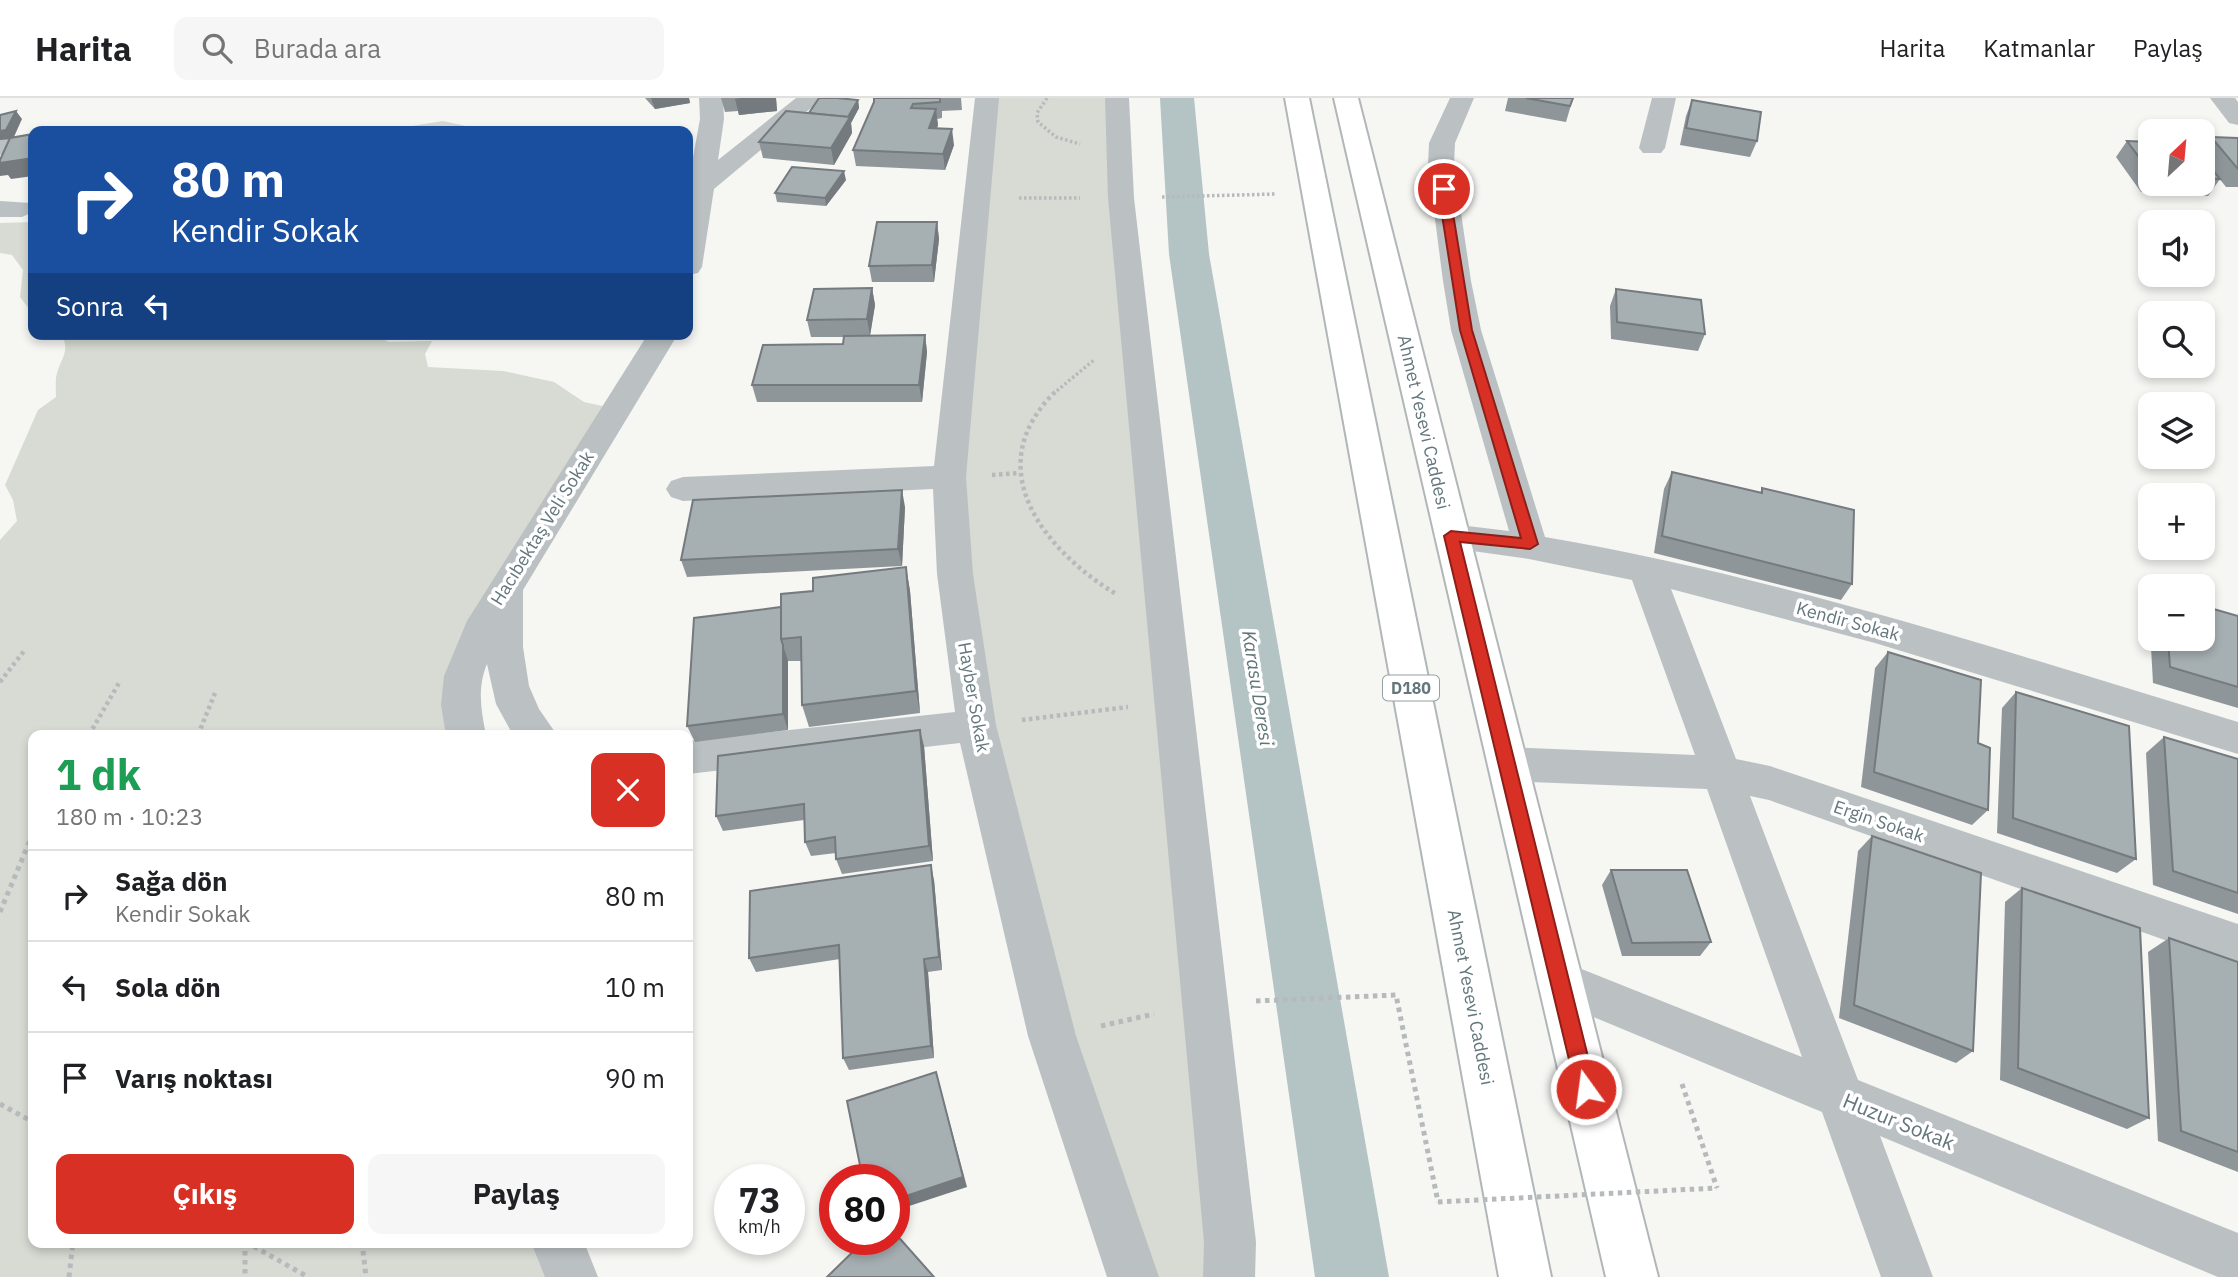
<!DOCTYPE html>
<html lang="tr">
<meta charset="utf-8">
<style>
:root{--surface:#fff;--page:#f6f6f6;--text:#202124;--muted:#757577;--line:#e0e0e0;--accent:#d93025}
body{margin:0;font-family:"IBM Plex Sans",sans-serif;background:var(--page);color:var(--text);height:100vh;display:flex;flex-direction:column;font-size:26px;white-space:nowrap}
*{box-sizing:border-box;margin:0}
p{font-size:23px;color:var(--muted)}
.icon{flex:none;width:38px;height:38px;fill:none;stroke:currentColor;stroke-width:2;stroke-linecap:round;stroke-linejoin:round}
.map{position:relative;flex:1;overflow:hidden}
.drawer{position:absolute;left:28px;top:632px;width:665px;height:518px;display:flex;flex-direction:column;background:var(--surface);border-radius:14px;box-shadow:0 4px 10px #0003}
.drawer>*{flex:none}
.top-card{position:absolute;left:28px;top:28px;width:665px;height:214px;border-radius:14px;box-shadow:0 4px 10px #0003;background:#1a4fa0;color:#fff;overflow:hidden}
.needle{width:46px;rotate:26deg}
.tools{position:absolute;left:2138px;top:21px;display:grid;gap:14px}
.tools a{display:grid;place-items:center;width:77px;height:77px;border-radius:14px;background:var(--surface);box-shadow:0 4px 10px #0003;font-size:35px}
.speed{position:absolute;left:714px;top:1066px;display:flex;gap:14px;font-size:35px;font-weight:700;text-align:center}
.speed>*{display:grid;place-content:center;width:91px;height:91px;border-radius:50%;background:var(--surface);box-shadow:0 4px 10px #0003;line-height:1}
.speed small{font-size:18px;font-weight:400}
.speed .limit{border:10px solid #d22;background:#fff;color:#111}
.pin{position:absolute;display:grid;place-items:center;width:60px;height:60px;color:#fff;margin:-30px;border:4px solid #fff;border-radius:50%;box-shadow:0 2px 7px #0007}
.me{position:absolute;width:77px;margin:-38px;rotate:346deg;stroke-linejoin:round;filter:drop-shadow(0 0 5px #0008)}
.turn{display:flex;align-items:center;gap:24px;height:147px;padding:0 28px;font-size:32px}
.turn .icon{width:91px;height:91px;stroke-width:2.5}
.turn b{display:block;font-size:49px;line-height:60px}
.then{display:flex;align-items:center;height:66px;padding:0 28px;background:#0003;gap:14px;font-size:26px}
.round{display:grid;place-items:center;flex:none;width:74px;height:74px;border-radius:14px;background:var(--page)}
.headline{display:flex;align-items:center;justify-content:space-between;height:119px;padding:0 28px}
h1{font-size:42px;font-weight:800;line-height:52px;color:#1e9e55}
.button{display:flex;gap:14px;margin-top:auto;padding:14px 28px}
.button a{flex:1;height:80px;border-radius:14px;background:var(--accent);color:#fff;font-size:28px;font-weight:800;line-height:80px;text-align:center}
.button a+a{background:var(--page);color:var(--text)}
ul{padding:0;list-style:none}
li{display:flex;align-items:center;gap:21px;height:91px;padding:0 28px;border-top:2px solid var(--line)}
li div{flex:1}
li b{display:block;font-size:26px}
li em{font-style:normal}
header{display:flex;align-items:center;gap:42px;box-sizing:border-box;height:98px;padding:0 35px;background:var(--surface);border-bottom:2px solid var(--line)}
header strong{font-size:33px}
nav{display:flex;gap:38px;margin-inline-start:auto;font-size:24px}
.search{width:490px;height:63px;background:var(--page);display:flex;align-items:center;gap:18px;box-sizing:border-box;padding:0 24px;border-radius:14px;color:var(--muted);font-size:26px}
.map>svg:first-child{display:block}
</style>
<header>
<strong>Harita</strong>
<div class="search"><svg class="icon" aria-label="search" viewBox="0 0 24 24"><circle cx="10" cy="10" r="6"/><path d="M15 15l6 6"/></svg>Burada ara</div>
<nav><a>Harita</a><a>Katmanlar</a><a>Paylaş</a></nav>
</header>
<div class="map">
<svg width="2238" height="1179" viewBox="0 0 2238 1179">
<rect width="100%" height="100%" fill="#f6f6f3"/>
<g fill="#d7dbd3">
<polygon points="987,0 1117,0 1229,1179 1133,1179 955,476"/>
<polygon points="443,23 488,33 381,33"/>
<polygon points="33,124 33,216 20,199 23,172 12,157 0,155 0,125"/>
<path d="M61,236H370L389,244L432,243L425,256L428,269L503,273L554,284L584,304L616,311L485,523L466,637H33V1144L557,1145L572,1179H0V442L17,423L13,402L5,387L38,312L56,299C56,291 55,282 57,275C61,260 71,252 61,236Z"/>
</g>
<g fill="none" stroke-linecap="round" stroke-linejoin="round">
<polygon fill="#b4c3c4" fill-rule="evenodd" points="1160,0 1194,0 1209,156 1389,1179 1315,1179 1169,156"/>
<defs>
<g id="highway">
<polygon points="1285,0 1309,0 1551,1179 1499,1179"/>
<polygon points="1334,0 1358,0 1658,1179 1606,1179"/>
</g>
</defs>
<use href="#highway" stroke="#b1b6b8" stroke-width="4"/>
<g stroke="#b6babc" stroke-width="3.5" stroke-dasharray="2.5 2.5" stroke-linecap="butt">
<polyline points="1047,0 1037,15 1038,24 1056,39 1080,46"/>
<polyline points="1162,99 1276,96"/>
<polyline points="1019,100 1080,100"/>
<polyline points="1053,296 1094,262"/>
</g>
<g stroke="#b6babc" stroke-width="4.5" stroke-dasharray="3.5 3.5" stroke-linecap="butt">
<path d="M1055,294C978,370 1044,452 1116,496"/>
<polyline points="992,377 1020,375"/>
<polyline points="0,584 24,553"/>
<polyline points="1022,622 1128,609"/>
<polyline points="89,637 119,585"/>
<polyline points="198,637 215,595"/>
</g>
<g stroke="#b6babc" stroke-width="5" stroke-dasharray="4.5 4.5" stroke-linecap="butt">
<polyline points="0,814 33,735"/>
<polyline points="1256,903 1396,897 1438,1104"/>
<polyline points="1101,928 1154,916"/>
<polyline points="1682,986 1717,1090"/>
<polyline points="0,1006 33,1024"/>
<polyline points="245,1144 245,1179"/>
<polyline points="246,1144 308,1179"/>
<polyline points="362,1144 366,1179"/>
<polyline points="69,1179 73,1144"/>
</g>
<g fill="#bbc1c3" fill-rule="evenodd">
<polygon points="699,0 723,0 724,21 718,62 796,0 823,0 714,91 702,169 698,175 688,177 688,87 700,21"/>
<polygon points="975,0 999,0 966,379 973,476 996,627 1076,938 1159,1179 1107,1179 1028,938 960,645 688,676 688,643 955,614 937,476 933,391 683,403 671,399 666,391 671,383 683,379 934,368"/>
<polygon points="1105,0 1129,0 1134,100 1256,1144 1255,1179 1203,1179 1204,1144 1108,100"/>
<path d="M1450,0H1474L1455,45L1454,67L1471,183L1481,232L1545,439C1780,479 2010,555 2238,624V656L1875,545L1671,491L1736,661L1770,668L2238,826V868L1769,702L1750,698L1858,982L2238,1135V1179H2218L1880,1038L1933,1179H1881L1822,1014L1543,898L1536,883L1543,868L1559,862L1802,959L1707,691L1507,683L1493,678L1487,666L1493,654L1507,649L1695,657L1632,482L1529,461L1451,450L1439,447L1434,438L1439,429L1451,426L1509,433L1451,232L1443,183L1428,67L1429,45Z"/>
<polygon points="1652,0 1676,0 1665,50 1661,55 1643,55 1639,50"/>
<polygon points="2210,0 2235,0 2238,4 2238,27 2229,25"/>
<polygon points="33,38 33,52 0,57 0,41"/>
<polygon points="0,103 31,105 33,114 22,119 0,119"/>
<path d="M648,236H678L523,492V549L529,588L539,611L557,637H513L496,606L487,566C477,590 481,612 486,637H446L441,607L444,578L467,523Z"/>
<polygon points="531,1144 584,1144 598,1179 545,1179"/>
</g>
<use href="#highway" fill="#fff" fill-rule="evenodd"/>
<polyline stroke="#b6babc" stroke-width="5" stroke-dasharray="4.5 4.5" stroke-linecap="butt" points="1438,1104 1717,1090"/>
</g>
<g fill="#8f9699">
<polygon points="645,0 689,0 690,5 655,11"/>
<polygon points="721,0 776,0 777,13 739,17 738,13 725,14"/>
<polygon points="874,0 961,0 962,12 942,13 942,20 937,21 938,27 937,30 954,47 945,72 856,68 853,52 874,4"/>
<polygon points="1508,0 1573,0 1566,24 1505,13"/>
<polygon points="858,2 859,10 851,25 852,35 834,67 763,60 759,44 809,15"/>
<polygon points="1692,2 1757,43 1750,59 1680,47 1686,18"/>
<polygon points="2211,39 2238,40 2238,89 2226,89 2203,60 2203,50"/>
<polygon points="2127,43 2151,44 2151,86 2203,86 2203,60 2220,81 2208,98 2141,94 2116,59"/>
<polygon points="846,82 826,108 777,104 775,95"/>
<polygon points="937,124 939,141 934,184 872,184 869,168"/>
<polygon points="872,190 875,207 870,237 925,237 927,254 922,304 757,304 752,287 843,246 844,239 811,239 807,222"/>
<polygon points="1616,191 1705,236 1698,253 1611,241 1610,208"/>
<polygon points="1672,374 1760,395 1762,390 1852,486 1841,502 1654,455 1664,391"/>
<polygon points="905,409 902,468 687,479 681,462"/>
<polygon points="906,469 910,493 920,615 809,629 802,607 801,563 788,563 788,632 695,644 687,628 781,509 813,493"/>
<polygon points="2151,513 2151,541 2203,541 2238,518 2238,610 2153,585 2149,514"/>
<polygon points="1888,554 1988,712 1972,727 1861,689 1875,570"/>
<polygon points="2016,594 2136,761 2117,775 1997,735 2002,610"/>
<polygon points="2164,639 2238,661 2238,816 2153,787 2146,655"/>
<polygon points="924,648 933,763 842,776 836,761 836,755 811,758 805,744 804,722 723,733 716,718"/>
<polygon points="1872,738 1973,953 1956,965 1839,920 1858,753"/>
<polygon points="1611,772 1711,844 1700,858 1622,858 1602,787"/>
<polygon points="934,782 942,872 928,874 934,960 849,972 843,960 840,861 756,874 749,860"/>
<polygon points="2022,790 2149,1020 2127,1031 2000,982 2005,804"/>
<polygon points="2169,840 2238,864 2238,1074 2158,1043 2148,854"/>
</g>
<g fill="#747a7d">
<polygon points="651,0 689,0 690,5 655,11"/>
<polygon points="741,0 776,0 777,13 739,17 735,1"/>
<polygon points="858,2 859,10 851,25 852,35 834,67 831,50 845,23"/>
<polygon points="936,11 938,27 931,46 929,30"/>
<polygon points="16,13 22,21 13,41 0,42 0,33"/>
<polygon points="952,31 954,47 945,72 943,56"/>
<polygon points="33,60 33,78 11,81 8,77 0,78 0,65"/>
<polygon points="844,73 846,82 826,108 825,100"/>
<polygon points="937,124 939,141 934,184 932,167"/>
<polygon points="872,190 875,207 870,238 867,221"/>
<polygon points="925,237 927,254 922,304 919,287"/>
<polygon points="902,392 905,409 902,468 898,451"/>
<polygon points="906,469 910,493 920,615 916,593"/>
<polygon points="783,547 788,563 788,632 783,616"/>
<polygon points="920,632 924,648 933,763 929,748"/>
<polygon points="931,767 934,782 942,872 939,859"/>
<polygon points="924,861 928,874 934,960 931,948"/>
<polygon points="936,974 967,1089 894,1113 894,1102"/>
</g>
<g fill="#a6afb2" stroke="#747a7d" stroke-width="2">
<polygon points="819,0 837,0 858,2 848,19 809,15"/>
<polygon points="874,0 940,0 940,4 913,6 911,10 936,11 929,30 952,31 943,56 853,52 874,4"/>
<polygon points="1526,0 1573,0 1570,8"/>
<polygon points="1692,2 1761,14 1757,43 1686,30"/>
<polygon points="16,13 6,32 0,33 0,17"/>
<polygon points="786,13 850,19 831,50 759,44"/>
<polygon points="77,30 76,33 55,33"/>
<polygon points="33,36 33,60 0,65 0,62 10,40"/>
<polygon points="2211,39 2238,40 2238,71"/>
<polygon points="2127,43 2151,44 2151,75"/>
<polygon points="2203,60 2220,81 2203,80"/>
<polygon points="792,69 844,73 825,100 775,95"/>
<polygon points="877,124 937,124 932,167 869,168"/>
<polygon points="872,190 867,221 807,222 814,191"/>
<polygon points="1616,191 1701,202 1705,236 1617,224"/>
<polygon points="925,237 919,287 752,287 763,247 843,246 844,238"/>
<polygon points="1672,374 1762,395 1762,390 1854,412 1852,486 1662,438"/>
<polygon points="902,392 898,451 681,462 693,402"/>
<polygon points="906,469 916,593 802,607 801,539 781,541 781,496 813,493 813,480"/>
<polygon points="2203,508 2238,518 2238,589 2170,569 2168,541 2203,541"/>
<polygon points="781,509 781,541 783,547 783,616 687,628 694,520"/>
<polygon points="1888,554 1981,582 1978,645 1990,650 1988,712 1874,674"/>
<polygon points="2016,594 2129,628 2136,761 2013,720"/>
<polygon points="920,632 929,748 836,761 835,739 805,744 804,706 716,718 718,658"/>
<polygon points="2164,639 2238,661 2238,795 2173,773"/>
<polygon points="1872,738 1981,775 1973,953 1854,907"/>
<polygon points="931,767 939,859 924,861 931,948 843,960 839,847 749,860 750,793"/>
<polygon points="1611,772 1687,772 1711,844 1632,845"/>
<polygon points="2022,790 2140,830 2149,1020 2018,970"/>
<polygon points="2169,840 2238,864 2238,1054 2181,1033"/>
<polygon points="936,974 963,1079 894,1102 894,1082 863,1082 847,1003"/>
<polygon points="894,1134 934,1179 827,1179 866,1141 894,1141"/>
</g>
<polygon fill="#d93025" stroke="#8d1f18" stroke-width="2" points="1444,87 1449,91 1472,232 1538,446 1530,451 1460,444 1596,991 1593,998 1586,1001 1579,998 1576,991 1444,438 1451,433 1521,440 1460,232 1438,91"/>
<g text-anchor="middle" dominant-baseline="central" stroke-width="7" stroke-linejoin="round" paint-order="stroke">
<rect fill="#fff" stroke="#92a0a3" stroke-width="2" x="1383" y="577.5" width="56" height="25" rx="5"/>
<g font-size="16" font-weight="bold" fill="#64777c">
<text x="1411" y="590">D180</text>
</g>
<g font-size="18" fill="#64777c" stroke="#fff">
<text transform="translate(1424 324) rotate(77)">Ahmet Yesevi Caddesi</text>
<text transform="translate(542 430) rotate(-58)">Hacıbektaş Veli Sokak</text>
<text transform="translate(1848 523) rotate(15)">Kendir Sokak</text>
<text transform="translate(974 599) rotate(80)">Hayber Sokak</text>
<text transform="translate(1879 723) rotate(19)">Ergin Sokak</text>
<text transform="translate(1471 899) rotate(79)">Ahmet Yesevi Caddesi</text>
</g>
<g font-size="19" font-style="italic" fill="#5f7677" stroke="#fff">
<text transform="translate(1258 590) rotate(81)">Karasu Deresi</text>
</g>
<g font-size="21" fill="#64777c" stroke="#fff">
<text transform="translate(1899 1023) rotate(22)">Huzur Sokak</text>
</g>
</g>
</svg>
<div class="tools">
<a><svg class="needle" viewBox="-14 -14 28 28"><path d="M0-13l5 13h-10z" fill="#e53935"/><path d="M0 13l5-13h-10z" fill="#757577"/></svg></a>
<a><svg class="icon" aria-label="sound" viewBox="0 0 24 24"><path d="M4 9h4l5-4v14l-5-4H4zM17 9q2 3 0 6"/></svg></a>
<a><svg class="icon" aria-label="search" viewBox="0 0 24 24"><circle cx="10" cy="10" r="6"/><path d="M15 15l6 6"/></svg></a>
<a><svg class="icon" aria-label="layers" viewBox="0 0 24 24"><path d="M12 4l9 5-9 5-9-5zM3 14l9 5 9-5"/></svg></a>
<a>+</a>
<a>−</a>
</div>
<div class="speed"><div>73<small>km/h</small></div><div class="limit">80</div></div>
<div class="pin" style="left:1444px;top:91px;background:#d93025"><svg class="icon" aria-label="arrive" viewBox="0 0 24 24"><path d="M6 21V4h12l-3 4 3 4H6"/></svg></div>
<svg class="me" style="left:1586px;top:991px" viewBox="-20 -20 40 40"><circle r="17" fill="#d93025" stroke="#fff" stroke-width="3"/><path d="M0-11L8 9 0 5-8 9z" fill="#fff"/></svg>
<div class="top-card">
<div class="turn"><svg class="icon" aria-label="right" viewBox="0 0 24 24"><path d="M7 20v-9h11M14 6l5 5-5 5"/></svg><div><b>80 m</b>Kendir Sokak</div></div>
<div class="then">Sonra<svg class="icon" aria-label="left" viewBox="0 0 24 24"><path d="M17 20v-9H6M10 6l-5 5 5 5"/></svg></div>
</div>
<section class="drawer">
<div class="headline"><div><h1>1 dk</h1><p>180 m · 10:23</p></div><a class="round" style="background:#d93025;color:#fff"><svg class="icon" aria-label="close" viewBox="0 0 24 24"><path d="M6 6l12 12M18 6L6 18"/></svg></a></div>
<ul>
<li><svg class="icon" aria-label="right" viewBox="0 0 24 24"><path d="M7 20v-9h11M14 6l5 5-5 5"/></svg><div><b>Sağa dön</b><p>Kendir Sokak</p></div><em>80 m</em></li>
<li><svg class="icon" aria-label="left" viewBox="0 0 24 24"><path d="M17 20v-9H6M10 6l-5 5 5 5"/></svg><div><b>Sola dön</b></div><em>10 m</em></li>
<li><svg class="icon" aria-label="arrive" viewBox="0 0 24 24"><path d="M6 21V4h12l-3 4 3 4H6"/></svg><div><b>Varış noktası</b></div><em>90 m</em></li>
</ul>
<div class="button"><a>Çıkış</a><a>Paylaş</a></div>
</section>
</div>
